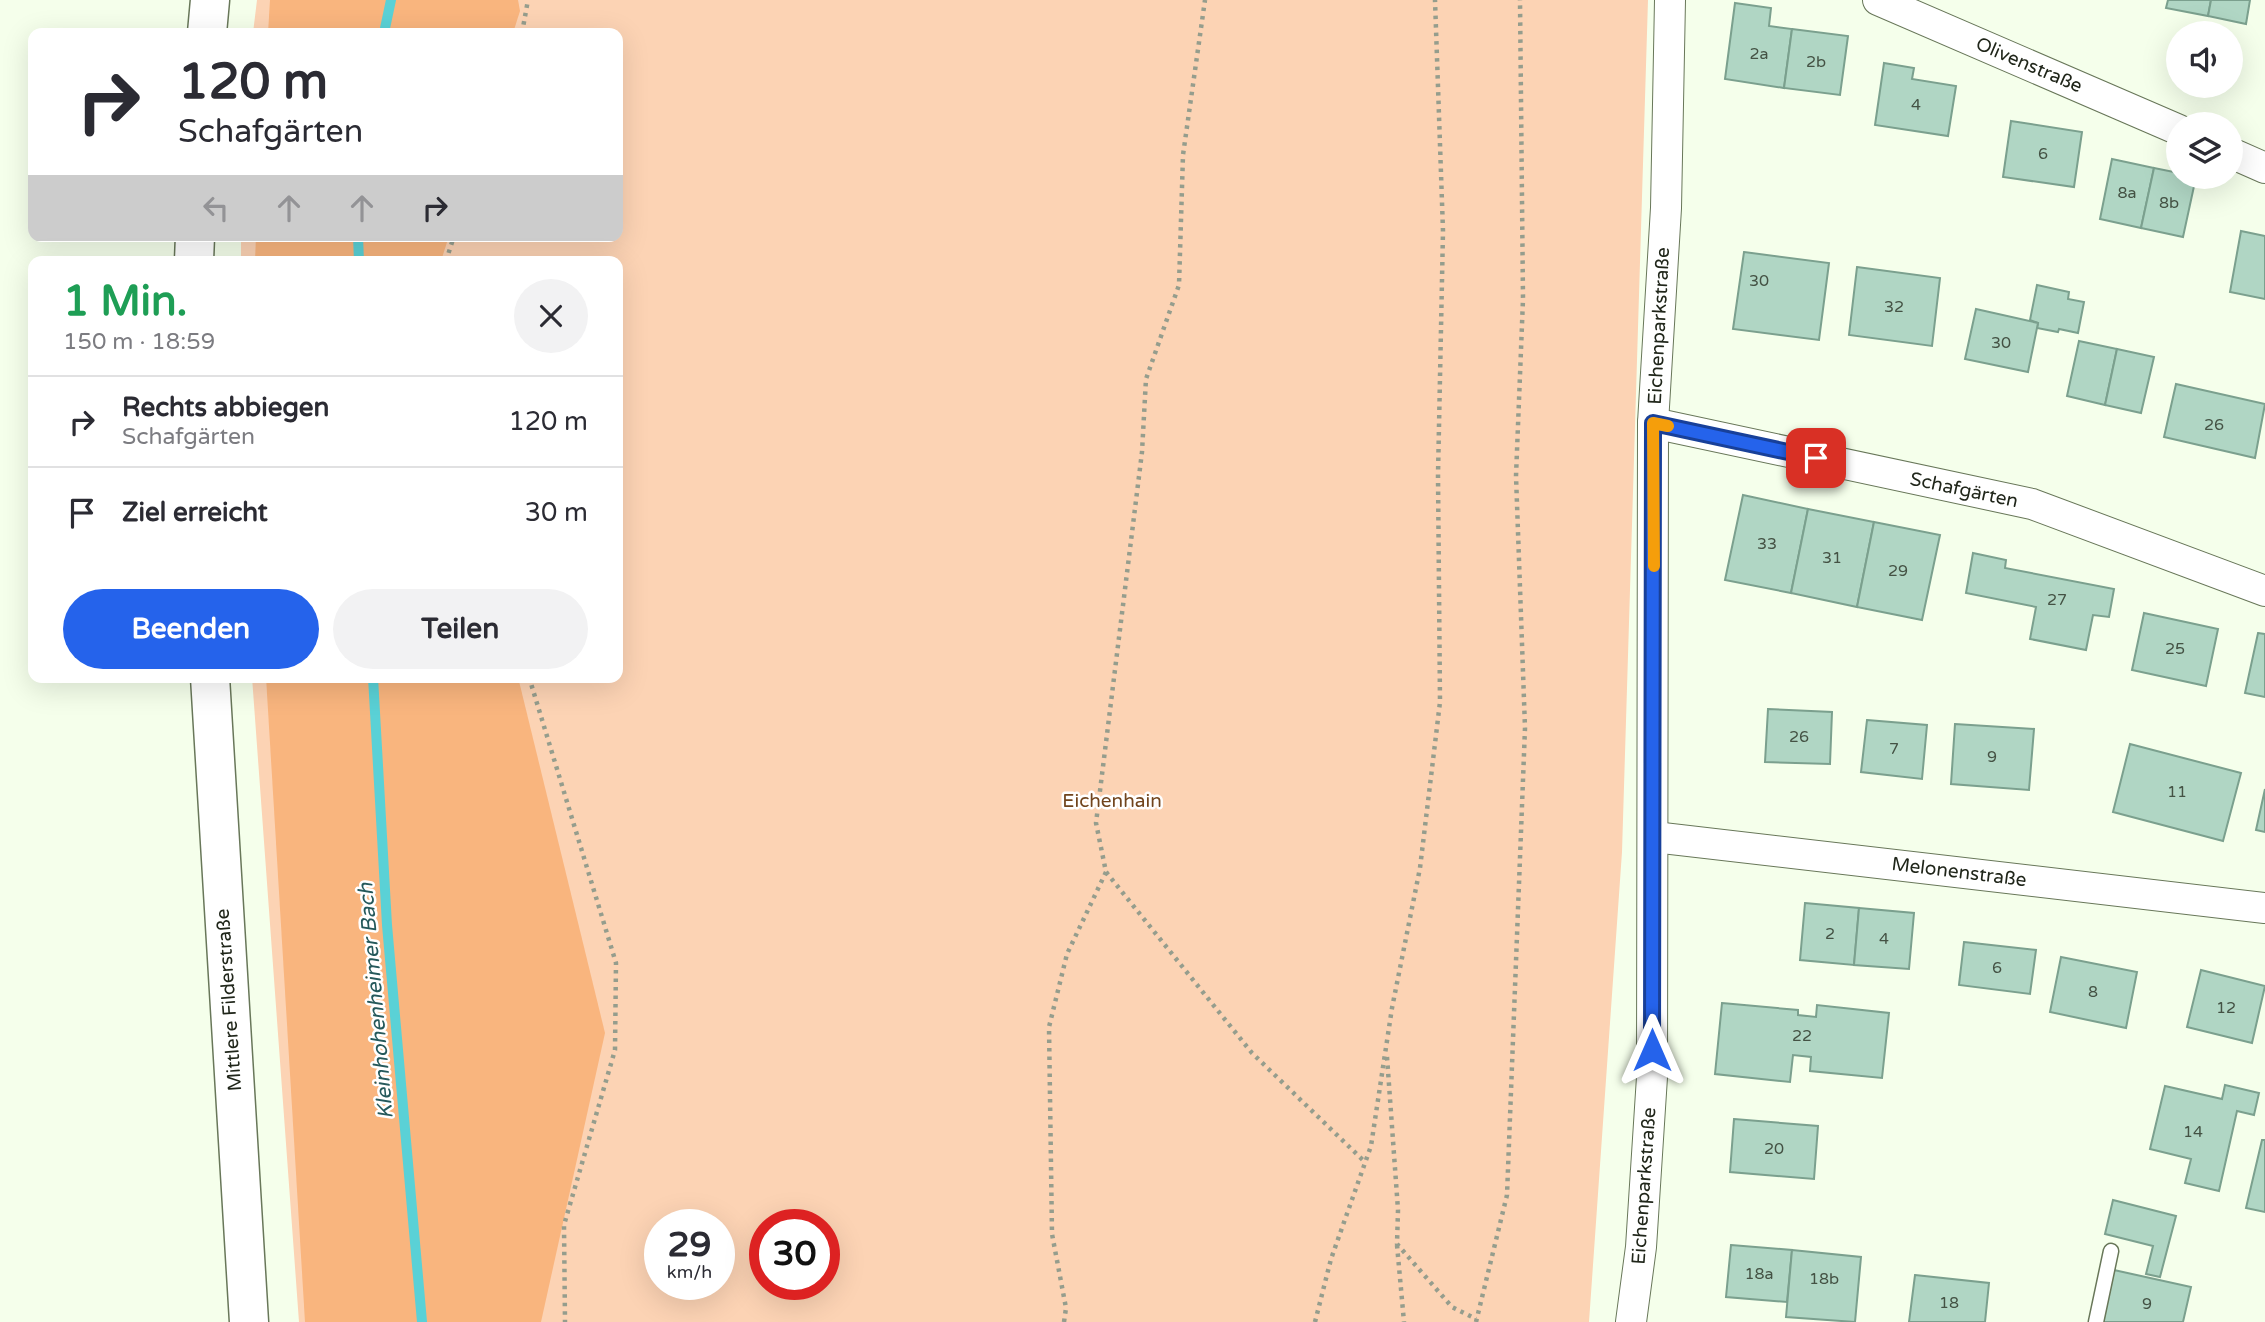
<!DOCTYPE html>
<html lang="de">
<meta charset="utf-8">
<style>
:root{--surface:#fff;--page:#f2f2f3;--text:#2b2b33;--muted:#7c7c81;--line:#e1e1e2;--accent:#2563eb}
body{margin:0;font-family:"Varela Round",sans-serif;background:var(--page);color:var(--text);height:100vh;display:flex;flex-direction:column;font-size:26px;white-space:nowrap}
*{box-sizing:border-box;margin:0}
p{font-size:23px;color:var(--muted)}
.icon{flex:none;width:38px;height:38px;fill:none;stroke:currentColor;stroke-width:2;stroke-linecap:round;stroke-linejoin:round}
.map{position:relative;flex:1;overflow:hidden}
.details{position:absolute;left:28px;top:256px;width:595px;height:427px;display:flex;flex-direction:column;background:var(--surface);border-radius:14px;box-shadow:0 7px 28px #0002}
.details>*{flex:none}
.top-card{position:absolute;left:28px;top:28px;width:595px;height:214px;border-radius:14px;box-shadow:0 7px 28px #0002;background:#fff;color:var(--text);overflow:hidden}
.controls{position:absolute;left:2166px;top:21px;display:grid;gap:14px}
.controls a{display:grid;place-items:center;width:77px;height:77px;border-radius:50%;background:var(--surface);box-shadow:0 7px 28px #0002;font-size:35px}
.speed{position:absolute;left:644px;top:1209px;display:flex;gap:14px;font-size:35px;font-weight:700;text-align:center}
.speed>*{display:grid;place-content:center;width:91px;height:91px;border-radius:50%;background:var(--surface);box-shadow:0 7px 28px #0002;line-height:1}
.speed small{font-size:18px;font-weight:400}
.speed .limit{border:10px solid #d22;background:#fff;color:#111}
.pin{position:absolute;display:grid;place-items:center;width:60px;height:60px;color:#fff;margin:-30px;border-radius:14px;box-shadow:0 4px 10px #0006}
.me{position:absolute;width:77px;margin:-38px;rotate:0deg;stroke-linejoin:round;filter:drop-shadow(0 0 5px #0008)}
.turn{display:flex;align-items:center;gap:24px;height:147px;padding:0 35px;font-size:32px}
.turn .icon{width:91px;height:91px;stroke-width:2.5}
.turn b{display:block;font-size:49px;line-height:60px}
.lanes{display:flex;align-items:center;height:66px;padding:0 35px;background:#0003;justify-content:center;gap:35px;direction:ltr}
.lanes .off{opacity:.35}
.round{display:grid;place-items:center;flex:none;width:74px;height:74px;border-radius:37px;background:var(--page)}
.headline{display:flex;align-items:center;justify-content:space-between;height:119px;padding:0 35px}
h1{font-size:42px;font-weight:700;line-height:52px;color:#1e9e55}
.primary-button{display:flex;gap:14px;margin-top:auto;padding:14px 35px}
.primary-button a{flex:1;height:80px;border-radius:42px;background:var(--accent);color:#fff;font-size:28px;font-weight:700;line-height:80px;text-align:center}
.primary-button a+a{background:var(--page);color:var(--text)}
ul{padding:0;list-style:none}
li{display:flex;align-items:center;gap:21px;height:91px;padding:0 35px;border-top:2px solid var(--line)}
li div{flex:1}
li b{display:block;font-size:26px}
li em{font-style:normal}
.map>svg:first-child{display:block}
</style>
<div class="map">
<svg width="2265" height="1322" viewBox="0 0 2265 1322">
<rect width="100%" height="100%" fill="#f5ffeb"/>
<path fill="#fcd3b4" fill-rule="evenodd" d="M257,0H1648L1622,852L1589,1322H299L252,677H618V261H241V236H618V33H253ZM660,1225H719V1284H660ZM765,1225H824V1284H765Z"/>
<g fill="#f9b57e">
<polygon points="270,0 518,0 520,11 513,33 268,33"/>
<polygon points="256,236 449,236 441,261 255,261"/>
<polygon points="266,677 518,677 605,1033 541,1322 305,1322"/>
</g>
<g fill="none" stroke-linecap="round" stroke-linejoin="round">
<g stroke="#5ad1d6" stroke-width="10">
<polyline points="384,33 391,0"/>
<polyline points="358,236 359,261"/>
<polyline points="373,677 387,925 422,1322"/>
</g>
</g>
<g fill="#b0d6c4" stroke="#7ba08e" stroke-width="2">
<polygon points="2168,0 2211,0 2208,16 2166,8"/>
<polygon points="2211,0 2250,0 2246,24 2208,16"/>
<polygon points="1735,3 1771,8 1769,26 1792,29 1784,88 1725,79"/>
<polygon points="1792,29 1848,36 1840,95 1784,88"/>
<polygon points="1884,63 1914,68 1912,79 1956,86 1948,136 1875,125"/>
<polygon points="2011,121 2082,132 2074,187 2003,177"/>
<polygon points="2112,159 2154,168 2141,228 2100,219"/>
<polygon points="2154,168 2179,173 2179,177 2196,177 2183,237 2141,228"/>
<polygon points="2241,231 2265,236 2265,299 2230,292"/>
<polygon points="1744,252 1829,263 1819,340 1733,329"/>
<polygon points="1857,267 1940,278 1932,346 1849,335"/>
<polygon points="2037,285 2069,292 2068,299 2084,302 2078,333 2059,329 2058,332 2037,328 2038,323 2030,320"/>
<polygon points="1976,309 2038,323 2028,372 1965,359"/>
<polygon points="2079,341 2117,349 2105,405 2067,396"/>
<polygon points="2117,349 2154,357 2141,413 2105,405"/>
<polygon points="2176,384 2265,404 2255,458 2164,437"/>
<polygon points="1743,495 1808,509 1791,593 1725,580"/>
<polygon points="1808,509 1874,522 1857,607 1791,593"/>
<polygon points="1874,522 1940,535 1922,620 1857,607"/>
<polygon points="1973,553 2006,560 2005,568 2114,589 2109,617 2093,615 2086,650 2030,639 2036,607 1966,593"/>
<polygon points="2144,613 2218,629 2206,686 2132,670"/>
<polygon points="2258,633 2265,634 2265,697 2245,693"/>
<polygon points="1768,709 1832,712 1830,764 1765,762"/>
<polygon points="1867,720 1927,725 1922,779 1861,772"/>
<polygon points="1955,724 2034,729 2029,790 1951,784"/>
<polygon points="2130,744 2241,773 2223,841 2113,812"/>
<polygon points="2265,789 2265,832 2256,830"/>
<polygon points="1805,903 1859,908 1854,965 1800,960"/>
<polygon points="1859,908 1914,913 1909,969 1854,965"/>
<polygon points="1964,942 2036,950 2030,994 1959,985"/>
<polygon points="2061,957 2137,972 2126,1028 2050,1012"/>
<polygon points="2201,970 2265,986 2252,1043 2187,1027"/>
<polygon points="1722,1003 1798,1010 1798,1015 1816,1017 1817,1005 1889,1013 1882,1078 1810,1071 1811,1057 1793,1055 1790,1082 1715,1074"/>
<polygon points="2225,1085 2259,1093 2254,1115 2237,1111 2219,1191 2185,1183 2191,1159 2150,1149 2165,1086 2222,1099"/>
<polygon points="1734,1119 1818,1126 1814,1179 1730,1172"/>
<polygon points="2262,1140 2265,1140 2265,1212 2246,1208"/>
<polygon points="2113,1200 2176,1216 2160,1277 2146,1274 2153,1246 2105,1234"/>
<polygon points="1731,1245 1792,1250 1787,1302 1726,1297"/>
<polygon points="1792,1250 1861,1257 1855,1322 1786,1317"/>
<polygon points="2114,1270 2191,1287 2183,1322 2103,1322"/>
<polygon points="1915,1275 1989,1283 1985,1322 1909,1322"/>
</g>
<g fill="none" stroke-linecap="round" stroke-linejoin="round">
<defs>
<polyline id="lane" points="2096,1322 2111,1251"/>
<g id="street">
<polyline points="1878,0 2179,130"/>
<polyline points="2231,153 2265,168"/>
<polyline points="1653,423 2032,504 2265,591"/>
<polyline points="1654,837 2265,908"/>
<polyline points="1631,1322 1641,1247 1652,1077 1653,423 1666,208 1670,0"/>
</g>
<g id="secondary">
<polyline points="207,33 210,0"/>
<polyline points="194,261 195,236"/>
<polyline points="210,677 249,1322"/>
</g>
</defs>
<use href="#lane" stroke="#687759" stroke-width="17"/>
<use href="#street" stroke="#687759" stroke-width="32"/>
<use href="#secondary" stroke="#687759" stroke-width="41"/>
<g stroke="#959d8d" stroke-width="4.5" stroke-dasharray="3.5 5" stroke-linecap="butt">
<polyline points="522,33 528,0"/>
<polyline points="446,261 454,236"/>
<polyline points="529,677 616,963 615,1050 564,1225 565,1322"/>
<polyline points="1106,872 1252,1053 1366,1163"/>
<polyline points="1387,1057 1398,1210 1397,1244 1452,1307 1476,1319"/>
<polyline points="1397,1245 1404,1322"/>
<polyline points="1064,1322 1066,1308 1052,1234 1049,1027 1067,954 1106,872 1096,823 1142,452 1146,379 1179,285 1183,155 1205,0"/>
<polyline points="1315,1322 1331,1259 1371,1146 1392,1008 1420,868 1440,702 1438,475 1443,231 1435,0"/>
<polyline points="1476,1322 1507,1195 1525,728 1516,476 1523,299 1520,0"/>
</g>
<use href="#lane" stroke="#fff" stroke-width="14"/>
<use href="#street" stroke="#fff" stroke-width="30"/>
<use href="#secondary" stroke="#fff" stroke-width="38"/>
</g>
<g fill="none" stroke-linecap="round" stroke-linejoin="round">
<defs>
<polyline id="route" points="1652,1050 1653,423 1816,458"/>
</defs>
<use href="#route" stroke="#184099" stroke-width="18"/>
<use href="#route" stroke="#2563eb" stroke-width="12"/>
<polyline stroke="#f59e0b" stroke-width="12" points="1654,566 1653,423 1668,426"/>
</g>
<g text-anchor="middle" dominant-baseline="central" stroke-width="5" stroke-linejoin="round" paint-order="stroke">
<g font-size="16" fill="#445244">
<text x="1759" y="54">2a</text>
<text x="1816" y="62">2b</text>
<text x="1916" y="105">4</text>
<text x="2043" y="154">6</text>
<text x="2127" y="193">8a</text>
<text x="2169" y="203">8b</text>
<text x="1759" y="281">30</text>
<text x="1894" y="307">32</text>
<text x="2001" y="343">30</text>
<text x="2214" y="425">26</text>
<text x="1767" y="544">33</text>
<text x="1832" y="558">31</text>
<text x="1898" y="571">29</text>
<text x="2057" y="600">27</text>
<text x="2175" y="649">25</text>
<text x="1799" y="737">26</text>
<text x="1894" y="749">7</text>
<text x="1992" y="757">9</text>
<text x="2177" y="792">11</text>
<text x="1830" y="934">2</text>
<text x="1884" y="939">4</text>
<text x="1997" y="968">6</text>
<text x="2093" y="992">8</text>
<text x="2226" y="1008">12</text>
<text x="1802" y="1036">22</text>
<text x="2193" y="1132">14</text>
<text x="1774" y="1149">20</text>
<text x="1759" y="1274">18a</text>
<text x="1824" y="1279">18b</text>
<text x="1949" y="1303">18</text>
<text x="2147" y="1304">9</text>
</g>
<g font-size="19" fill="#20261a" stroke="#fff">
<text transform="translate(2029 65) rotate(23)">Olivenstraße</text>
<text transform="translate(1659 326) rotate(-87)">Eichenparkstraße</text>
<text transform="translate(1964 490) rotate(12)">Schafgärten</text>
<text transform="translate(1959 872) rotate(7)">Melonenstraße</text>
<text transform="translate(229 1000) rotate(-94)">Mittlere Filderstraße</text>
<text transform="translate(1644 1186) rotate(-86)">Eichenparkstraße</text>
</g>
<g font-size="19" fill="#71441c" stroke="#fff">
<text x="1112" y="801">Eichenhain</text>
</g>
<g font-size="21" font-style="italic" fill="#25595b" stroke="#fff">
<text transform="translate(376 1001) rotate(-95)">Kleinhohenheimer Bach</text>
</g>
</g>
</svg>
<div class="controls">
<a><svg class="icon" aria-label="sound" viewBox="0 0 24 24"><path d="M4 9h4l5-4v14l-5-4H4zM17 9q2 3 0 6"/></svg></a>
<a><svg class="icon" aria-label="layers" viewBox="0 0 24 24"><path d="M12 4l9 5-9 5-9-5zM3 14l9 5 9-5"/></svg></a>
</div>
<div class="speed"><div>29<small>km/h</small></div><div class="limit">30</div></div>
<div class="pin" style="left:1816px;top:458px;background:#d93025"><svg class="icon" aria-label="arrive" viewBox="0 0 24 24"><path d="M6 21V4h12l-3 4 3 4H6"/></svg></div>
<svg class="me" style="left:1652px;top:1050px" viewBox="-20 -20 40 40"><path d="M0-17L14 15 0 8-14 15z" fill="#2563eb" stroke="#fff" stroke-width="4"/></svg>
<div class="top-card">
<div class="turn"><svg class="icon" aria-label="right" viewBox="0 0 24 24"><path d="M7 20v-9h11M14 6l5 5-5 5"/></svg><div><b>120 m</b>Schafgärten</div></div>
<div class="lanes"><svg class="icon off" aria-label="left" viewBox="0 0 24 24"><path d="M17 20v-9H6M10 6l-5 5 5 5"/></svg><svg class="icon off" aria-label="ahead" viewBox="0 0 24 24"><path d="M12 20V5M6 11l6-6 6 6"/></svg><svg class="icon off" aria-label="ahead" viewBox="0 0 24 24"><path d="M12 20V5M6 11l6-6 6 6"/></svg><svg class="icon" aria-label="right" viewBox="0 0 24 24"><path d="M7 20v-9h11M14 6l5 5-5 5"/></svg></div>
</div>
<section class="details">
<div class="headline"><div><h1>1 Min.</h1><p>150 m · 18:59</p></div><a class="round"><svg class="icon" aria-label="close" viewBox="0 0 24 24"><path d="M6 6l12 12M18 6L6 18"/></svg></a></div>
<ul>
<li><svg class="icon" aria-label="right" viewBox="0 0 24 24"><path d="M7 20v-9h11M14 6l5 5-5 5"/></svg><div><b>Rechts abbiegen</b><p>Schafgärten</p></div><em>120 m</em></li>
<li><svg class="icon" aria-label="arrive" viewBox="0 0 24 24"><path d="M6 21V4h12l-3 4 3 4H6"/></svg><div><b>Ziel erreicht</b></div><em>30 m</em></li>
</ul>
<div class="primary-button"><a>Beenden</a><a>Teilen</a></div>
</section>
</div>
